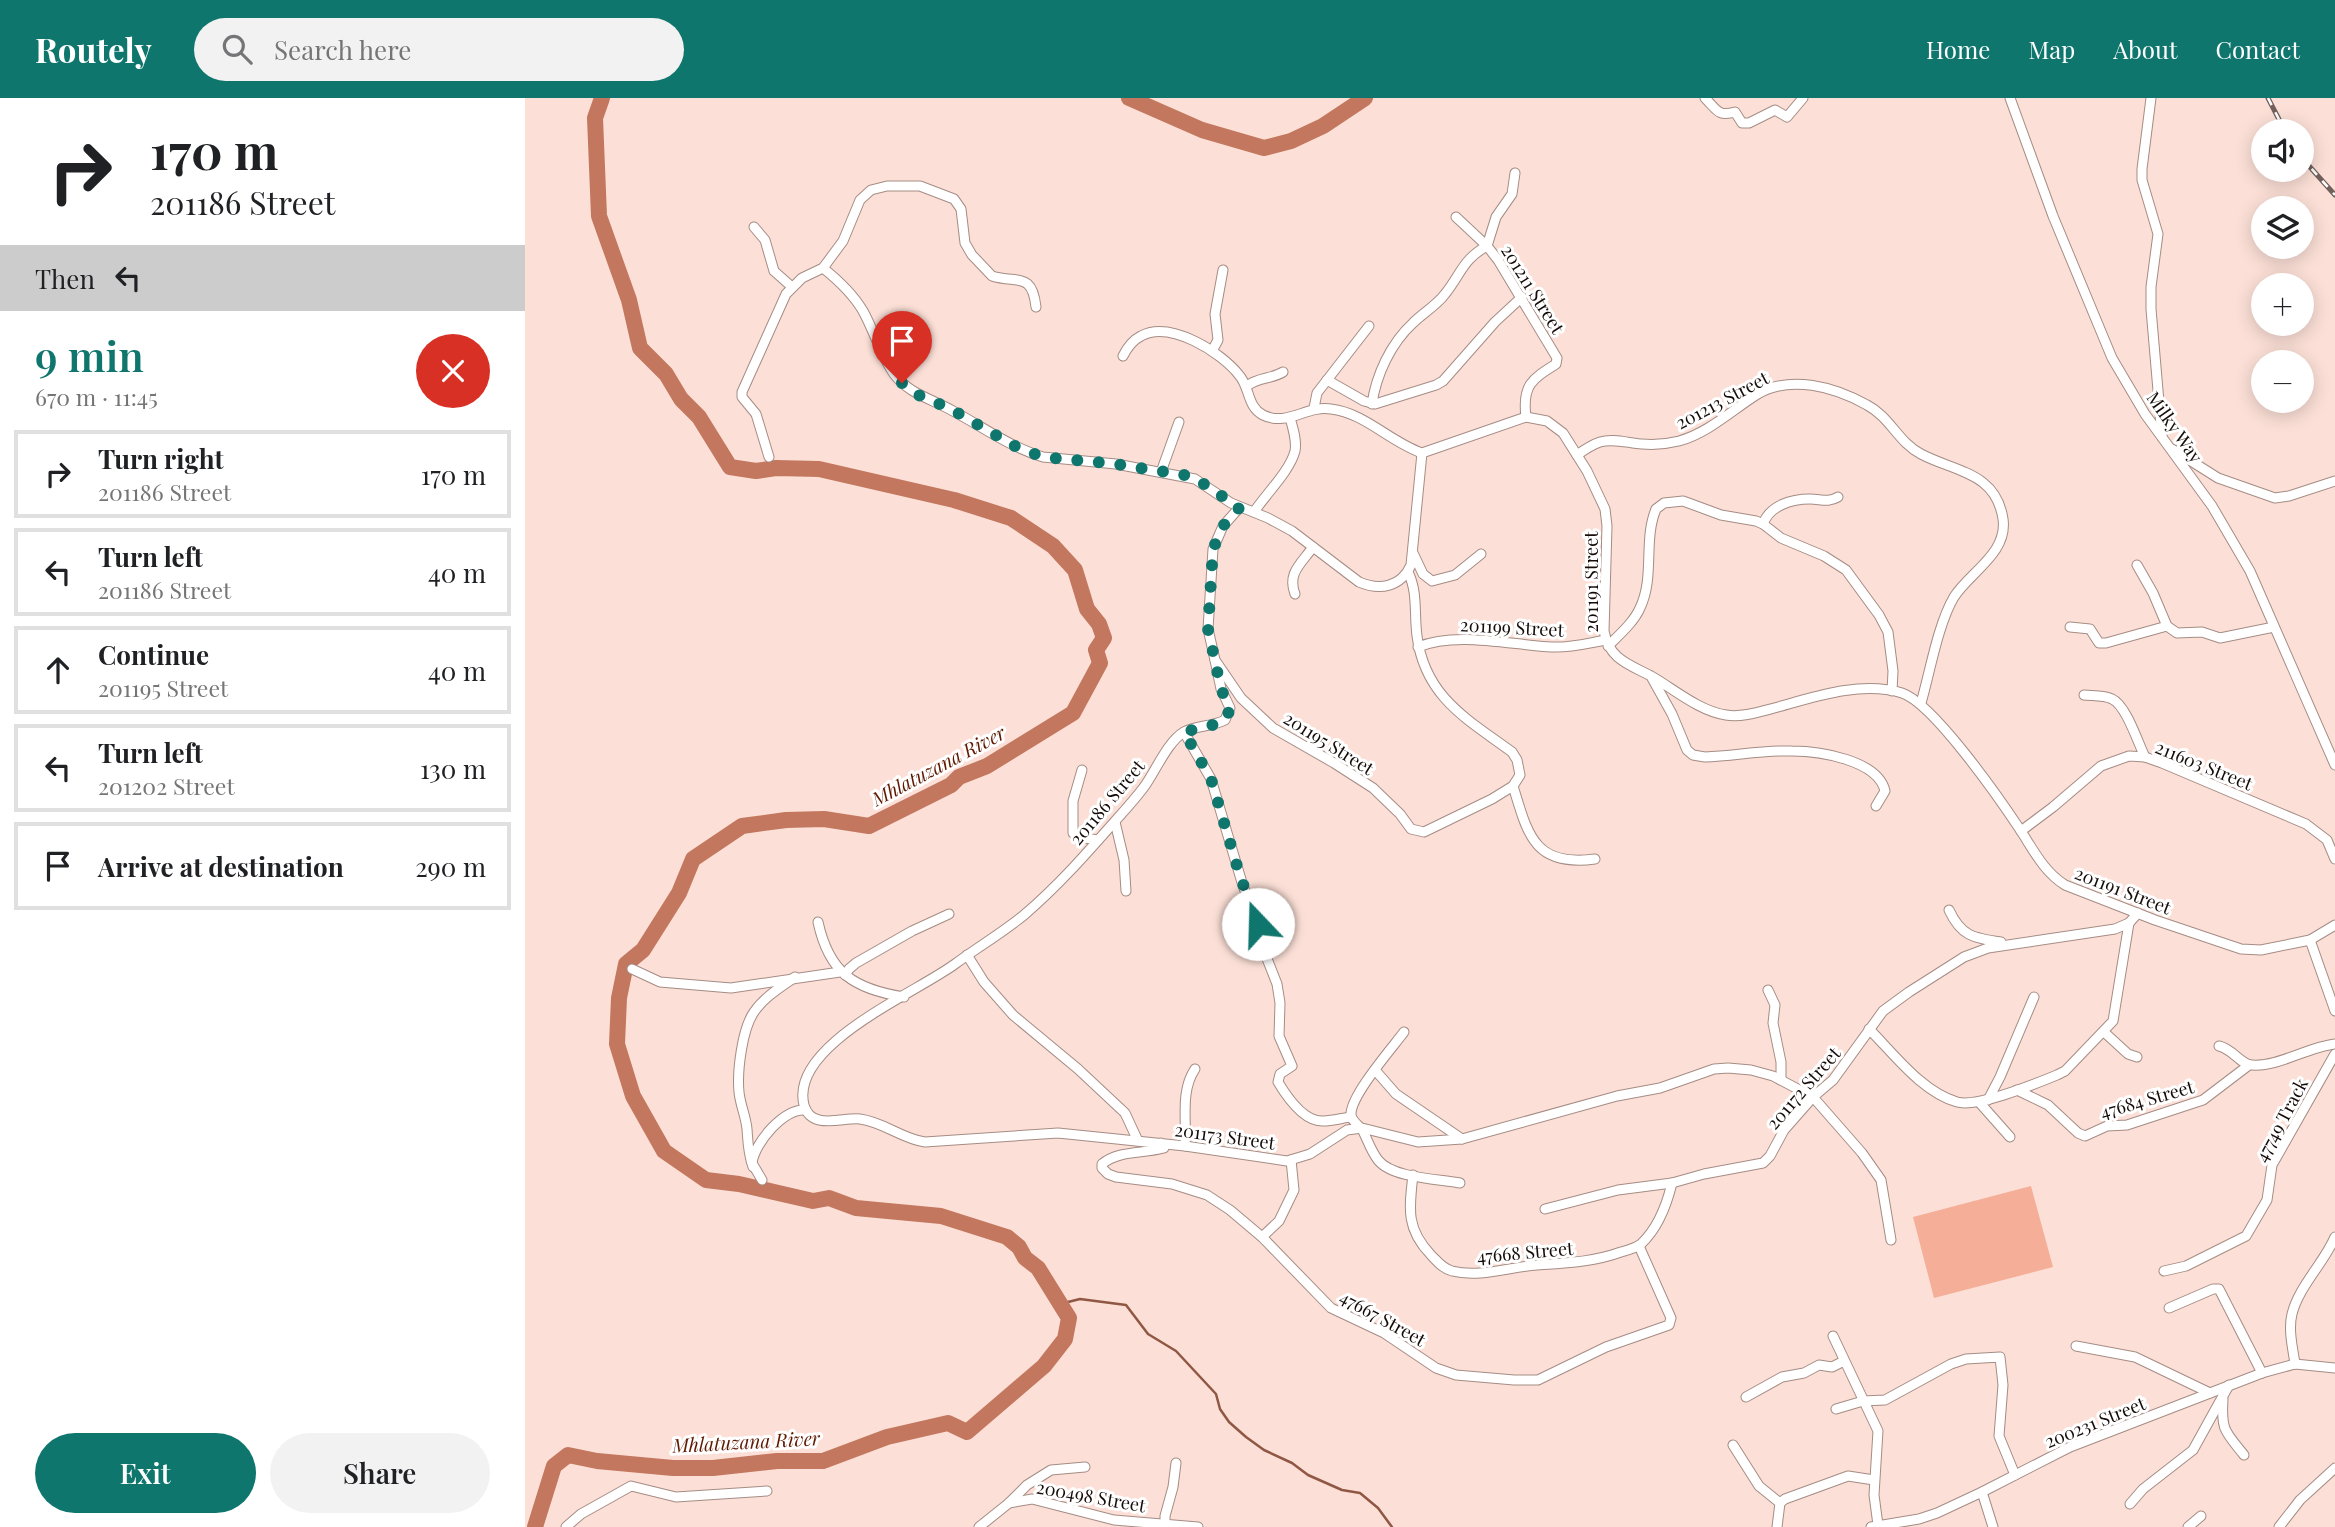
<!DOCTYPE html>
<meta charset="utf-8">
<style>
:root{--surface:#fff;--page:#f2f2f2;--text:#202124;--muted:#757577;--line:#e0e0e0;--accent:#0f766e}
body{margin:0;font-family:"Playfair Display",serif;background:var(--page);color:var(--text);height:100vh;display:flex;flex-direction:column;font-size:26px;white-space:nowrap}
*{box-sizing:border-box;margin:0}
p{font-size:23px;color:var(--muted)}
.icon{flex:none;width:38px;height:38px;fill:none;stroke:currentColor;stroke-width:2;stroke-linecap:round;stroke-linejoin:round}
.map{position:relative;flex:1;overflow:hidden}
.side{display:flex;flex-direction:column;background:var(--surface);width:525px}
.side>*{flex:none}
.top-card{background:#fff;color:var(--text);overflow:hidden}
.buttons{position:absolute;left:1726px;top:21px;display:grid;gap:14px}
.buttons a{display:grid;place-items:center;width:63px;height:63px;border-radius:50%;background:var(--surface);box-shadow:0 4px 18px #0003;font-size:35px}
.pin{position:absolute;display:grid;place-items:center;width:60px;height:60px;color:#fff;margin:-72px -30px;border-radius:50% 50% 50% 0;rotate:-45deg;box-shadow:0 0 7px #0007}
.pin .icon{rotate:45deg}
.me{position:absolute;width:77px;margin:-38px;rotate:339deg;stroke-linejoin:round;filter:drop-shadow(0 0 5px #0008)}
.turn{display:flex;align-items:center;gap:24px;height:147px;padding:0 35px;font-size:32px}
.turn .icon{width:91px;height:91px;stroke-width:2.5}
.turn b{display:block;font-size:49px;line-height:60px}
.then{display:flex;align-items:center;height:66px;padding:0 35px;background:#0003;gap:14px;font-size:26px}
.round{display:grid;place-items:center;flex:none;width:74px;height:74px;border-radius:37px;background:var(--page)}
.overview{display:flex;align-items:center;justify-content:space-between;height:119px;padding:0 35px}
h1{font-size:42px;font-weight:600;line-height:52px;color:var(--accent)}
.button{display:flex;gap:14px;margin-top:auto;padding:14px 35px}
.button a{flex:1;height:80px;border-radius:42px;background:var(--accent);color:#fff;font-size:28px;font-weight:600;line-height:80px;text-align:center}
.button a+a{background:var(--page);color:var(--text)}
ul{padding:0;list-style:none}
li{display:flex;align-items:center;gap:21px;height:88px;margin:0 14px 10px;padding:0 21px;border:4px solid var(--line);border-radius:0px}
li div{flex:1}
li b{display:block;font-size:26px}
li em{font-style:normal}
header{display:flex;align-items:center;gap:42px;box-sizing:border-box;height:98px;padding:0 35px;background:var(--accent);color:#fff}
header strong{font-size:33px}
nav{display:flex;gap:38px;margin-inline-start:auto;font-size:24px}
.search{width:490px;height:63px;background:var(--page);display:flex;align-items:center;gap:18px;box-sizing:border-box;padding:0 24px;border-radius:38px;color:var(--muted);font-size:26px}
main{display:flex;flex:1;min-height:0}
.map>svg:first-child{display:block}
</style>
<header>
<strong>Routely</strong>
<div class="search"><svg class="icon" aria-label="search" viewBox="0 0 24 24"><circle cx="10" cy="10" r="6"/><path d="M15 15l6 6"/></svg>Search here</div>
<nav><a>Home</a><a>Map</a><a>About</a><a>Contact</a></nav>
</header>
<main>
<section class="side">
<div class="top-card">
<div class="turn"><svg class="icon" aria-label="right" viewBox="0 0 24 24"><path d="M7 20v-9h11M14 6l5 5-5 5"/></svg><div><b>170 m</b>201186 Street</div></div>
<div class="then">Then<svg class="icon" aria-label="left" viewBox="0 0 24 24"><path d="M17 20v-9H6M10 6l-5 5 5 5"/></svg></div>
</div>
<div class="overview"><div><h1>9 min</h1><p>670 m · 11:45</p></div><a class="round" style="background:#d93025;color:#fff"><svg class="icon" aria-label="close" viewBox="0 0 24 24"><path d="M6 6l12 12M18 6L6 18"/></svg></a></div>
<ul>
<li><svg class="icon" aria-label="right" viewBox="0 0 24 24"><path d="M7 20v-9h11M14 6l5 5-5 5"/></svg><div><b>Turn right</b><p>201186 Street</p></div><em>170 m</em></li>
<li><svg class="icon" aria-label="left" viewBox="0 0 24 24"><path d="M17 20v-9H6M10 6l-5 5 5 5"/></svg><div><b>Turn left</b><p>201186 Street</p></div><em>40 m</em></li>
<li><svg class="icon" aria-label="ahead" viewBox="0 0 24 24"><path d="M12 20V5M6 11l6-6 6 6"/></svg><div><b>Continue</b><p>201195 Street</p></div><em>40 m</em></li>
<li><svg class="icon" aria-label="left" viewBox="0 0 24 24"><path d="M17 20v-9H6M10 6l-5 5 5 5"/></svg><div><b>Turn left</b><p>201202 Street</p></div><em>130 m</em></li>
<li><svg class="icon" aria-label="arrive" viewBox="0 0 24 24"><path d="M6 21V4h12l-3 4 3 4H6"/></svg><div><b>Arrive at destination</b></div><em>290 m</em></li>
</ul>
<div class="button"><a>Exit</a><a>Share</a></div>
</section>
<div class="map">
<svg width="1810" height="1429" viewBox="0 0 1810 1429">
<rect width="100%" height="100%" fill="#fce0d7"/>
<polygon fill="#f5ae97" points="1506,1088 1528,1169 1409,1200 1388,1119"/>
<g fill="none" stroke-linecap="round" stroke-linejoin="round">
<polyline stroke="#8f5744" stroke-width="2.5" points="535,1206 555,1201 601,1207 623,1236 651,1253 691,1296 695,1311 704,1324 721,1339 739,1352 767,1365 783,1377 817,1392 835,1395 853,1410 867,1429"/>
<g stroke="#c3775e" stroke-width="16">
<polyline points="604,0 677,32 739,50 766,43 798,28 840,0"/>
<polyline points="10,1429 29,1368 43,1357 72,1363 148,1370 188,1370 252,1363 298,1363 362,1339 423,1325 442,1334 519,1268 540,1241 544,1220 513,1170 500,1160 494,1149 482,1139 416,1118 331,1110 304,1100 288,1103 214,1086 181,1082 139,1053 108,998 92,946 94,900 101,866 118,852 154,795 168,761 217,728 261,722 299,721 344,728 426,687 434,679 462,668 548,615 575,565 571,552 579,540 574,526 562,511 550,472 528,448 486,420 429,402 294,371 251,370 231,373 205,369 174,319 156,301 141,276 115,250 104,202 74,118 70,20 77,0"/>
</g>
<defs>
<g id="minor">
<path d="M1180,0C1192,12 1193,19 1210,14L1217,25H1224L1250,12L1262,19L1278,0"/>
<polyline points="1485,0 1528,118 1587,260 1620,316 1687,408 1725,473 1810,667"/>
<polyline points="1626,0 1617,71 1617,82 1633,136 1626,189 1626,211 1637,339"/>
<path d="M931,119L962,148L973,162L1032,260L1031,266C1007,281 997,287 1001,319"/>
<polyline points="229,129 240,142 249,173 267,189"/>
<path d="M298,170C313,182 328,196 338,213C349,233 356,257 369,276C384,296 407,301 428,313C458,329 485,349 518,359L591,366L670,381L706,405L743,420L767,433L834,484C855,493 876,489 886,467L897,355"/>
<polyline points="687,253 693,242 690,216 698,172"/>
<path d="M598,258C602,250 608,242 616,238C645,222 696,254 714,277C725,289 722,309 738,317C762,329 782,307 806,311C840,315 865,344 897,355L1001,319L1022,323L1038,335L1062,373L1080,411L1082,428L1079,533C1084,561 1103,566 1126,578C1149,591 1174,613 1201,617C1217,620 1237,613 1253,609C1292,598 1337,583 1377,595C1408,605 1474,700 1494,730C1508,751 1518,773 1540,787L1630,822L1716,851L1736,852L1785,842L1810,827"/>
<polyline points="802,282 839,303 850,306 911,287 918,283 970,224 997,199"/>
<path d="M722,288C733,279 747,281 758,274"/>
<path d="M847,306C851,277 866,245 888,225C898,215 912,207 920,196C936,176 938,161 962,148L971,119L987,96L990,75"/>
<polyline points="789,310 792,295 844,228"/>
<polyline points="1647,351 1693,380 1750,400 1764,398 1810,383"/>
<path d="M1052,357C1059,352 1066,347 1075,344C1088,340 1103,345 1117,346C1129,347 1142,346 1154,343C1183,335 1206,313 1231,297C1265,276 1310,289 1342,307C1365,319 1373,344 1396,356C1430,374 1471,374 1478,421C1483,455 1445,474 1429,499C1413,526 1405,574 1396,605"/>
<path d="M244,359L231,316L217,299V294L261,196L277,180L298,170L318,143L335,102L346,92L362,88H395L429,101L436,111L440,145L447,157L467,178C492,186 507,173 511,209"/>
<polyline points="636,374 654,324"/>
<path d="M714,410L698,428L688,451L683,531L690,562L716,600L748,630L809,665L848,690L875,716L886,731L899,734L967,701L988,688L995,677L992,662L987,654C942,621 900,599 892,538C889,516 893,494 883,474"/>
<path d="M729,414C740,397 765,373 770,353C772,343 768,330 765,320"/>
<path d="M1238,426C1245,407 1267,401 1285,401C1296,401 1303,405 1313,399"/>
<polyline points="888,455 898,476 907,483 930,477 956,456"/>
<polyline points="1612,467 1628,495 1642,528 1652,535 1677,534 1695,540 1749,529"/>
<path d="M770,496C762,475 776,466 788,449"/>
<polyline points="1545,529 1565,531 1574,545 1581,545 1642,528"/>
<path d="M1083,548C1094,537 1109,524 1115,510C1130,479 1118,442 1131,411L1139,405L1158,403L1196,417L1231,423L1238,426L1256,440L1299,458L1321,472L1354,517L1363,534L1368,573L1367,593"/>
<path d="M893,549C931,533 986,547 1027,549C1046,550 1063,545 1081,542"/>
<path d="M690,562L696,591L705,610L700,622C687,629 671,627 659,634C643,643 630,674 619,689C610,701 601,711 591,722C562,755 533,788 499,817C477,835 453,849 430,866C391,895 264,947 279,1007C286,1033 318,1019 335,1021C359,1024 377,1041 400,1044L533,1035L660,1048L762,1063L785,1056L822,1032L837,1030L893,1044L937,1041L1092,998L1135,990L1189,971L1203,970L1226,972L1248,978L1288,999L1337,1055L1356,1082L1366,1142"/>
<path d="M1127,580L1147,616L1162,652L1168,657L1180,659C1209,658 1238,652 1267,653C1294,653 1353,662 1360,693L1351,708"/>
<path d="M1559,597C1567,598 1579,597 1587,601C1601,607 1613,645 1620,659"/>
<path d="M659,634L686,681L718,788L738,836L739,853L752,886L755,905L754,938L767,968L755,976L753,984C762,999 779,1024 798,1023C808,1023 817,1020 826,1019"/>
<polyline points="557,672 548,703 548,735 554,739 573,742"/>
<path d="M988,688C1003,737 1009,769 1070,761"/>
<polyline points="590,724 599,762 601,793"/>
<polyline points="1496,733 1528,709 1576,668 1604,658 1620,659 1637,665 1781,726 1802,742 1810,761"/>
<path d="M1424,812C1436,838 1448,840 1476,844"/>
<path d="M293,824C304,875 329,891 379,899"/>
<polyline points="1785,842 1810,913"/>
<polyline points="442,857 459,884 488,917 553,971 600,1015 613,1043"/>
<polyline points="107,871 135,884 206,890 315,874"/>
<polyline points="320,877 324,871 331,865 387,833 424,816"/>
<polyline points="1243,892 1250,907 1248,925 1256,964 1256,982"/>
<path d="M1344,931C1369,956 1397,994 1432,1004C1453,1010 1512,985 1532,977L1540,973L1588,923L1604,825"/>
<path d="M879,934C867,950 826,997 826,1016C826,1023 834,1027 838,1033C843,1043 846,1053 853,1062C867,1080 913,1081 935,1085"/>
<polyline points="1579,934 1603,956 1612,959"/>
<path d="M1694,948C1708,951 1716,967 1727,967C1753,969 1783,949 1810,946"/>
<polyline points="850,972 871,996 937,1041"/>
<polyline points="1492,992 1523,1007 1553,1035 1560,1038 1582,1028 1602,1027 1678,1002 1724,967"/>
<polyline points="1463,1002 1475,979 1509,899"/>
<polyline points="1454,1004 1485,1039"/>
<path d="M636,1045L639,1050C618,1056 594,1052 577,1066V1070L583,1076L591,1079L647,1086L682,1097L705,1112L737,1139L806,1210L859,1235L911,1270L931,1277L989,1282H1013L1081,1249L1144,1227L1146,1220L1114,1148"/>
<path d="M660,1048C662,1023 655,993 670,971"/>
<path d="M228,1069C223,1055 223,1045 222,1031C221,1019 215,1006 214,994C212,974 217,931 229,914C239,899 256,889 270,879"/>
<path d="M888,1077C884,1111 881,1131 906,1157C912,1163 918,1171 927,1173C954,1180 985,1169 1012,1167C1042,1165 1068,1164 1096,1154C1103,1152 1111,1150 1116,1146C1132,1131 1142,1106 1147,1085"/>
<path d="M237,1082L227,1065C230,1044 259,1010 281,1012"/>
<polyline points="1020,1111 1093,1092 1147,1085 1179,1076 1238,1065 1245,1058 1259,1032 1288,999 1308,982 1358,913 1384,894 1439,859 1463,850 1590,831 1604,825 1613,815"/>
<polyline points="737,1139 754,1123 769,1092 766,1062"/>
<polyline points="1639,1173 1661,1168 1721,1138 1742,1102 1747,1067 1810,956"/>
<polyline points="1644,1210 1688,1191 1694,1191 1737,1275"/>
<polyline points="1308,1238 1353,1333 1349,1397 1353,1427"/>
<polyline points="1551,1248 1610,1259 1685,1295"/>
<path d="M1770,1266C1768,1251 1763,1232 1767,1216C1774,1188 1799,1165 1810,1139"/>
<polyline points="1221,1299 1257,1279 1279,1275 1294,1267 1307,1269 1319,1263"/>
<path d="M1698,1301C1696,1333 1700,1333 1719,1357"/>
<polyline points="1311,1311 1338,1303 1360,1302 1426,1266 1441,1261 1475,1259 1478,1287 1474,1338 1490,1377"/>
<polyline points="1208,1347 1234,1388 1255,1405"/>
<polyline points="1457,1394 1468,1429"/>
<polyline points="484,1405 502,1387 526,1372 560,1369"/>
<polyline points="1605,1406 1618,1391 1668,1352 1704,1287"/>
<polyline points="41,1429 56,1416 106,1388 151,1399 242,1393"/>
<polyline points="454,1429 484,1405 507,1401 589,1422 673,1429"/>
<polyline points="640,1429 640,1418 648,1389 651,1365"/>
<polyline points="1252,1429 1255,1405 1260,1401 1323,1378 1349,1382"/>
<polyline points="1346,1429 1394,1421 1412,1415 1457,1394 1545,1349 1737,1275 1770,1266 1810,1270"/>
<polyline points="1663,1429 1676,1418"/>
<polyline points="1754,1429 1775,1402 1810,1370"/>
</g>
</defs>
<use href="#minor" stroke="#a58c84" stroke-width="11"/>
<use href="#minor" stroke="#fff" stroke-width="9"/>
<defs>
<g id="rail">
<polyline points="1743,0 1760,33"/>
<polyline points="1776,59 1810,97"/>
</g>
</defs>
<use href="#rail" stroke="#71605b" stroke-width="5"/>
<use href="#rail" stroke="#fff" stroke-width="2.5" stroke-dasharray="8" stroke-linecap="butt"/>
</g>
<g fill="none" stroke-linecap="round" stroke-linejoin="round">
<polyline stroke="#0f766e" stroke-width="12" stroke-dasharray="0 21.6" points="377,285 391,296 424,310 495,351 519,359 591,366 659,377 681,387 714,410 698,428 688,451 683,531 696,591 705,610 702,619 695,625 659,634 686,681 715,778 733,826"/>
</g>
<g text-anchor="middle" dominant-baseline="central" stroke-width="6" stroke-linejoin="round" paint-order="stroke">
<g font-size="18" fill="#150c09" stroke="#fff">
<text transform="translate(1008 191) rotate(58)">201211 Street</text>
<text transform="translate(1197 302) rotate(-28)">201213 Street</text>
<text transform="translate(1650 329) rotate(55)">Milky Way</text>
<text transform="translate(1066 484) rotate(-90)">201191 Street</text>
<text transform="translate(987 529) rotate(3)">201199 Street</text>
<text transform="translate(804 645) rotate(32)">201195 Street</text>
<text transform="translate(1679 667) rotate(22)">211603 Street</text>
<text transform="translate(582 704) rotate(-50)">201186 Street</text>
<text transform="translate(1598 792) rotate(21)">201191 Street</text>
<text transform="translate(1278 990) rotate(-49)">201172 Street</text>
<text transform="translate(1622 1001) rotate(-16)">47684 Street</text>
<text transform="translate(1756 1022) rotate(-62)">47749 Track</text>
<text transform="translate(700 1038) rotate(8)">201173 Street</text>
<text transform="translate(1000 1154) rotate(-5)">47668 Street</text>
<text transform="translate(858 1220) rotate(29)">47667 Street</text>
<text transform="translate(1570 1324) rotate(-22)">200231 Street</text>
<text transform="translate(566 1398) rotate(10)">200498 Street</text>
</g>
<g font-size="19" font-style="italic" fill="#5f1900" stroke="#fff">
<text transform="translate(413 667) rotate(-28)">Mhlatuzana River</text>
<text transform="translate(221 1343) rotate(-3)">Mhlatuzana River</text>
</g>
</g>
</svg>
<div class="buttons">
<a><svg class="icon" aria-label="sound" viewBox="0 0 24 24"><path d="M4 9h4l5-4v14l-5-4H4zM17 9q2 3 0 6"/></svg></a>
<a><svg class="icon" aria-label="layers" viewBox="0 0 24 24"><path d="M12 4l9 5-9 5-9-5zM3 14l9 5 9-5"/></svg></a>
<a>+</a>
<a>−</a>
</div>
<div class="pin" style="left:377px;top:285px;background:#d93025"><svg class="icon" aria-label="arrive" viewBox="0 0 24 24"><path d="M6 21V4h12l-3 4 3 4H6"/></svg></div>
<svg class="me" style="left:733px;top:826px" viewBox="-20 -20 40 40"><circle r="19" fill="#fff"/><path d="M0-13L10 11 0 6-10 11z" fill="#0f766e"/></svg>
</div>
</main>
